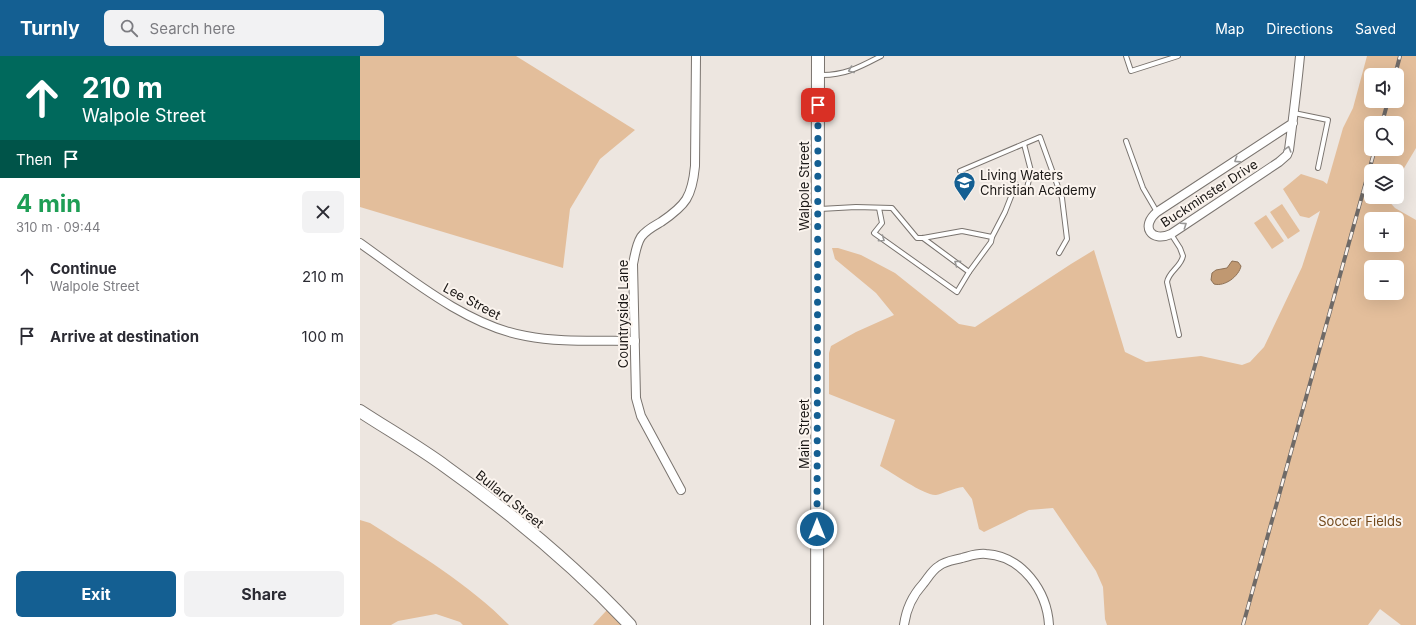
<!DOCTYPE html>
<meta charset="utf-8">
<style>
:root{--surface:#fff;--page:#f2f2f3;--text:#2b2b33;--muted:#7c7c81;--accent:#145f92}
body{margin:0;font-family:Inter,sans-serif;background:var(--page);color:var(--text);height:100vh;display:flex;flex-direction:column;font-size:15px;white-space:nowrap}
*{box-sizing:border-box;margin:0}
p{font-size:13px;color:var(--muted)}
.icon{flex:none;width:22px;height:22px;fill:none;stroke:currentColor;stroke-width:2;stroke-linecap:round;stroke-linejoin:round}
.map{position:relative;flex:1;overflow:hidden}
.panel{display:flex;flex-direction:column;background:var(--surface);width:360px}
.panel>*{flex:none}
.hud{background:#00695c;color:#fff;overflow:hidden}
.buttons{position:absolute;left:1004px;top:12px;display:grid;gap:8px}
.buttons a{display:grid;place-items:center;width:40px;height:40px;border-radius:6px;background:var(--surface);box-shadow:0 4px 16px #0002;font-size:20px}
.pin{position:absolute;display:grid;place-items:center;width:34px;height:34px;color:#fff;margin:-17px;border-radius:8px;box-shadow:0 2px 6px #0006}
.me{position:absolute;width:44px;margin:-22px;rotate:0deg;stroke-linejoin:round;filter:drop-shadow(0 0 3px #0008)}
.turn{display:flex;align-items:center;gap:14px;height:84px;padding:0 16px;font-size:18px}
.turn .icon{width:52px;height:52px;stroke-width:2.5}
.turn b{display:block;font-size:28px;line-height:34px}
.then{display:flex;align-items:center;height:38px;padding:0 16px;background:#0003;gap:8px;font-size:15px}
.round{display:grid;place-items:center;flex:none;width:42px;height:42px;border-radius:6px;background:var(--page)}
.summary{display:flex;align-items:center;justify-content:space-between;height:68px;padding:0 16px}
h1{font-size:24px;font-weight:700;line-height:30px;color:#1e9e55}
.action{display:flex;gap:8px;margin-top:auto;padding:8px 16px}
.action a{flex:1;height:46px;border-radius:6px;background:var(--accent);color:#fff;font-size:16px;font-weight:700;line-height:46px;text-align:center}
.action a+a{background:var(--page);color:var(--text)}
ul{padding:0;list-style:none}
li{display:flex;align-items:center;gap:12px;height:60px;padding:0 16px}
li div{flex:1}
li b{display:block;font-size:15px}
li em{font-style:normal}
header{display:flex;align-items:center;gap:24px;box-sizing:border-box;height:56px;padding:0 20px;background:var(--accent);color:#fff}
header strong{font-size:19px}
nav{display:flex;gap:22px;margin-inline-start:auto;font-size:14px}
.search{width:280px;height:36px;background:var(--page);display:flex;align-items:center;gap:10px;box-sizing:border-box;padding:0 14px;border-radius:6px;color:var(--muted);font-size:15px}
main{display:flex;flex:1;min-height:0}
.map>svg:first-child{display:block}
</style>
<header>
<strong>Turnly</strong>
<div class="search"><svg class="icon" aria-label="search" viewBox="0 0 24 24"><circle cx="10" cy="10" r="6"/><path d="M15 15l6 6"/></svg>Search here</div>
<nav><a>Map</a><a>Directions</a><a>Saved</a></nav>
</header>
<main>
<section class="panel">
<div class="hud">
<div class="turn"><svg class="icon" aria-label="ahead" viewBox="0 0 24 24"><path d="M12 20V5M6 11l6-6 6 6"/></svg><div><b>210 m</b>Walpole Street</div></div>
<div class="then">Then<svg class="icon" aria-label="arrive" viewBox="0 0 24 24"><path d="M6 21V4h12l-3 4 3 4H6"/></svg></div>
</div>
<div class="summary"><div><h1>4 min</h1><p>310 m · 09:44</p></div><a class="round"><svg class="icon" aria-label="close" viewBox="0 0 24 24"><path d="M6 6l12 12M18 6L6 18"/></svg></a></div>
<ul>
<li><svg class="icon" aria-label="ahead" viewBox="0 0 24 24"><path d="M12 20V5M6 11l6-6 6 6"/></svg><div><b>Continue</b><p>Walpole Street</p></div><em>210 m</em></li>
<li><svg class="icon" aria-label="arrive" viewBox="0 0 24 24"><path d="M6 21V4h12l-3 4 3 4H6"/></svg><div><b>Arrive at destination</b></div><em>100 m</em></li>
</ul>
<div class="action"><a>Exit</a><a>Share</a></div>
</section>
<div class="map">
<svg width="1056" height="569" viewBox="0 0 1056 569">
<rect width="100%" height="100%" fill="#ede6e0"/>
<g fill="#e3be9b" fill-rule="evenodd">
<polygon points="0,0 156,0 275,74 240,103 210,153 203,212 0,151"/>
<path d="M1007,0H1056V92L1037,124V115H1011V141H1025L1035,152L1056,164V569H1041L1020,553L1008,569H747L745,563L743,531L736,515L693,452L669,454L624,476L619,473L612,443L603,431C594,432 582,438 576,439C565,440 531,416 520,410L535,364L469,338V297L471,290L496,276L534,259L516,237L475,203L472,192H478L501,199L535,217L599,268L615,271L711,208L734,194L765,296L786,306L841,300L882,309L890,306L904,291L942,211L960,155L949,162L940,160L923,133L941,118L963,125L967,128L983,72L993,52ZM1011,19H1037V45H1011ZM1011,67H1037V93H1011ZM1011,163H1037V189H1011ZM1011,211H1037V237H1011Z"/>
<polygon points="922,148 940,175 928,183 910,156"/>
<polygon points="906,159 924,185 912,193 894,167"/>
<path d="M0,464L10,467C58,498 109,528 149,569H103L100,566L76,558L38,565L31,569H0Z"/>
<polygon points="247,554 261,569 233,569"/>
</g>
<path fill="#c09871" stroke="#8e7155" d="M872,205L878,206L881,210C879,220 865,231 854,228L851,224L852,217L856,214L867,212Z"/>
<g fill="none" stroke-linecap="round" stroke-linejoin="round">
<defs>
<g id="service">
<polyline points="766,0 771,15 818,0"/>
<path d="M459,19C484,20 500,11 521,0"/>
<polyline points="934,57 968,64 958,112"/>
<polyline points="766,85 783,132 797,156"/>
<polyline points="664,88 671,115 667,132"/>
<polyline points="600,115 680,81 702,142 707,183 699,197"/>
<polyline points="519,152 522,167 514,177 597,236 609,216 563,182"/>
<polyline points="460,153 496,151 532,152 557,182 563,182 602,175 632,181"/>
<path d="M811,178L820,192L823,200C821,211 809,215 807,226L819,279"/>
<polyline points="609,216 631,186 632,181 645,156 656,128"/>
</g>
<g id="minor">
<path d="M933,67L797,156C780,170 791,187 811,178L919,106L927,99L929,94C933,63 937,32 940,0"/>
<path d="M0,187C48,221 107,270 166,280C201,287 239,284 275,285"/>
<path d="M321,434L281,360L276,342L273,208C275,199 276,189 281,181C286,174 294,170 301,166C326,149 332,141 335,110L336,0"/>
<path d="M544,569C546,554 553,539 563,528C568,522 572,514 579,510C585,505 595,504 602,502C610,500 617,497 626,498C662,500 687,535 689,569"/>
</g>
<g id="secondary">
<path d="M0,355C29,374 59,391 86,411C152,458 215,510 270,569"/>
<polyline points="457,569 458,0"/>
</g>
</defs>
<use href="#service" stroke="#7a746f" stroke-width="6"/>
<use href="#minor" stroke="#7a746f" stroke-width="10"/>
<use href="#secondary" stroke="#7a746f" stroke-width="14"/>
<use href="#service" stroke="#fff" stroke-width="4"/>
<use href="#minor" stroke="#fff" stroke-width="8"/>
<use href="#secondary" stroke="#fff" stroke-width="12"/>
<defs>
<g id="rail">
<polyline points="1035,19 1040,0"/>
<polyline points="1022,67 1028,45"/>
<polyline points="883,569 1015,93"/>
</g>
</defs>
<use href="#rail" stroke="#6f6a67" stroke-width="4"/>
<use href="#rail" stroke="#fbf4ee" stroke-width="2.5" stroke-dasharray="8" stroke-linecap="butt"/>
</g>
<defs><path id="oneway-chevron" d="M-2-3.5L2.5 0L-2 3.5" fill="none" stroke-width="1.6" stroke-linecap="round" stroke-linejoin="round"/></defs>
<g stroke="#989796">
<use href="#oneway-chevron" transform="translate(491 14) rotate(159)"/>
<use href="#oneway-chevron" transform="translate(928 93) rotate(-74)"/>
<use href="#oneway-chevron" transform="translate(877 104) rotate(147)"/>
<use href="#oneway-chevron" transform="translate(824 169) rotate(-34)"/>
<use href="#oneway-chevron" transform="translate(522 183) rotate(35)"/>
<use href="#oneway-chevron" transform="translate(597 207) rotate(-144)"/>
</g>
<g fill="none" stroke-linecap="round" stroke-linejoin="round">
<polyline stroke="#145f92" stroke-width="7" stroke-dasharray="0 12.6" points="457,473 458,49"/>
</g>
<defs>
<symbol id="school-pin" viewBox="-11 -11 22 30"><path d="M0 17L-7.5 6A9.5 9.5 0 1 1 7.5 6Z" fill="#145f92" stroke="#fbf4ee"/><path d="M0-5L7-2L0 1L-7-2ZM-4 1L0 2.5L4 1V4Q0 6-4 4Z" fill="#fff"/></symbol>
</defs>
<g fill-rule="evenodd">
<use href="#school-pin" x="592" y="114" width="25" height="34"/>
</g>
<g text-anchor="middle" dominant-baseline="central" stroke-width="4" stroke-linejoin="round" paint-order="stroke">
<g font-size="13" fill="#1a1715" stroke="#fbf4ee" text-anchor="start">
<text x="620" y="119">Living Waters<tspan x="620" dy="15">Christian Academy</tspan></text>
</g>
<g font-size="13" fill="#1a1715" stroke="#fbf4ee">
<text transform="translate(444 130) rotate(-90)">Walpole Street</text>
<text transform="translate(849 137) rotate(-33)">Buckminster Drive</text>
<text transform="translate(112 245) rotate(28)">Lee Street</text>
<text transform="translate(263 258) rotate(-90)">Countryside Lane</text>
<text transform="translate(444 378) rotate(-90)">Main Street</text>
<text transform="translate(150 443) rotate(39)">Bullard Street</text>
</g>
<g font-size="13" fill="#72491c" stroke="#fbf4ee">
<text x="1000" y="465">Soccer Fields</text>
</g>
</g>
</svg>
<div class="buttons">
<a><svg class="icon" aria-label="sound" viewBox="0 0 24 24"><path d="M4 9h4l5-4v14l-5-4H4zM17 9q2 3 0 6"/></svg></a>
<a><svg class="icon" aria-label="search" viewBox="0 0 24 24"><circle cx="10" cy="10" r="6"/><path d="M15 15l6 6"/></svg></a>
<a><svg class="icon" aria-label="layers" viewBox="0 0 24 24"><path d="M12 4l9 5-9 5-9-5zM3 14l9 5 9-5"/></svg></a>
<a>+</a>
<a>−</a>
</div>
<div class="pin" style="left:458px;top:49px;background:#d93025"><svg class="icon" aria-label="arrive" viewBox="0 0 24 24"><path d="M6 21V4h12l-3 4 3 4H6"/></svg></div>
<svg class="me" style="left:457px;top:473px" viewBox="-20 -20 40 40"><circle r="17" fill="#145f92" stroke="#fff" stroke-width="3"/><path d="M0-11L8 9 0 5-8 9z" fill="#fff"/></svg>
</div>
</main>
